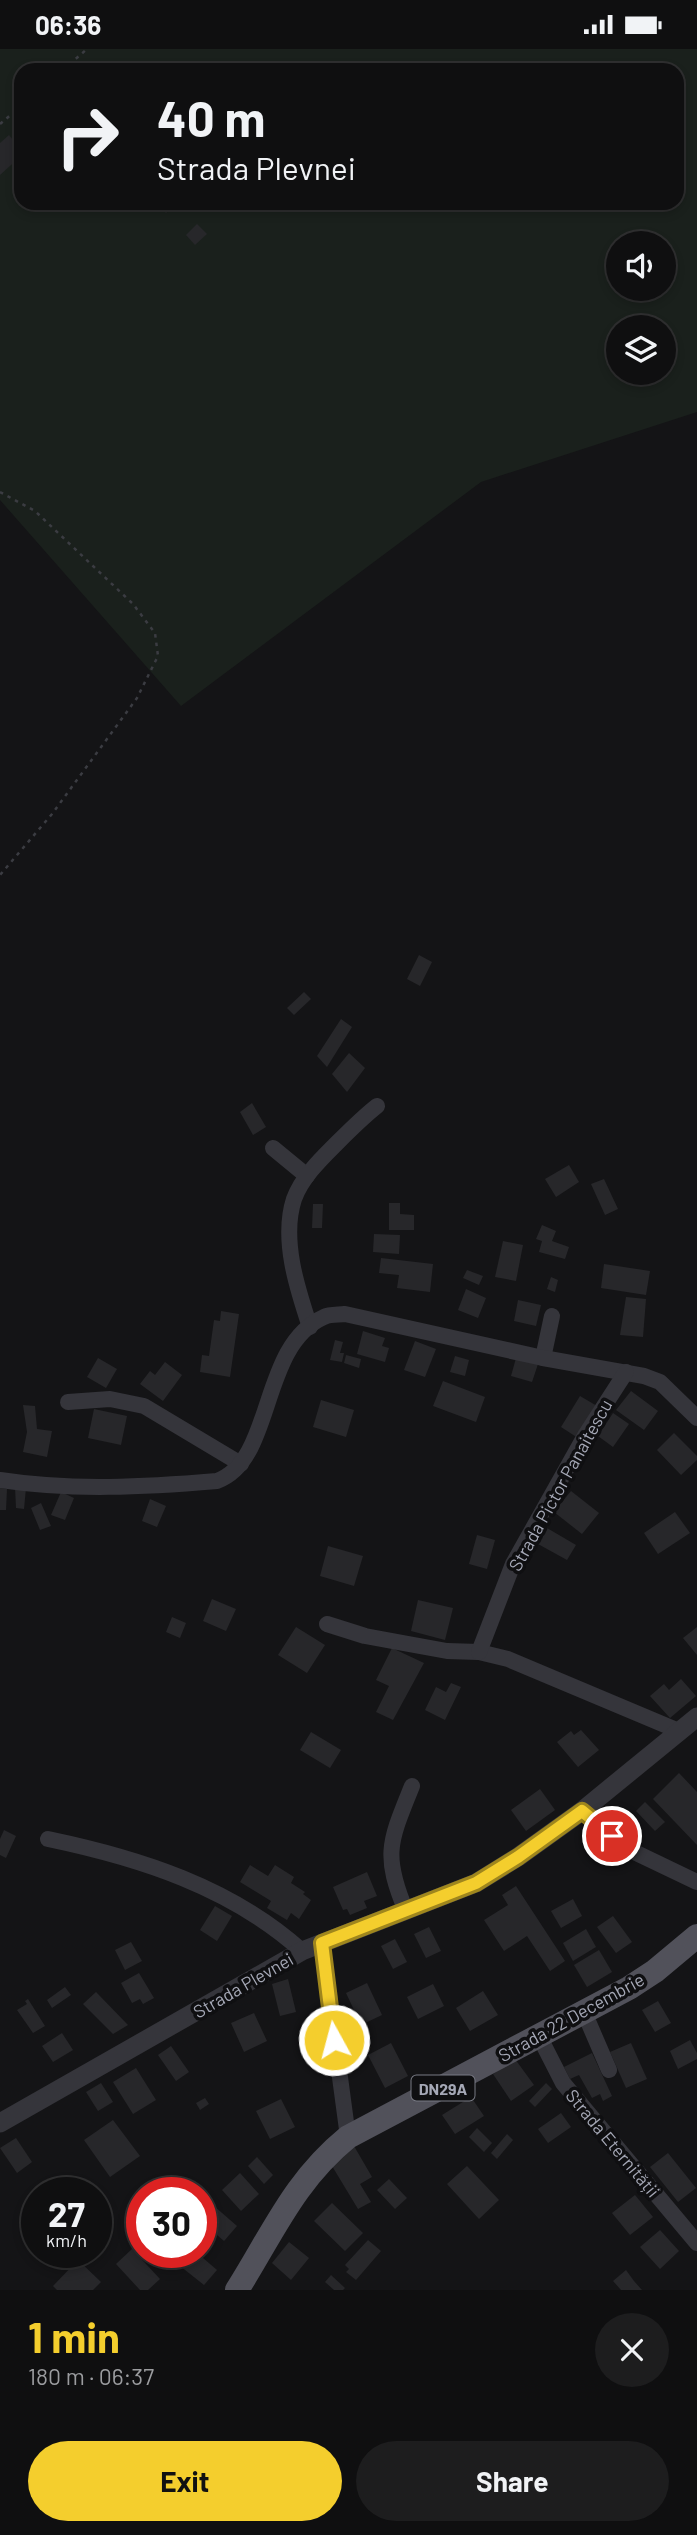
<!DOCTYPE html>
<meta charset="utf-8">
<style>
:root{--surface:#0f0f10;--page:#1d1d1e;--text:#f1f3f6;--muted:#9b9c9f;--line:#2f2f30;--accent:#f4ce2d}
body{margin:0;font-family:Barlow,sans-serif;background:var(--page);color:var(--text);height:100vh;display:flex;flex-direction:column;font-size:26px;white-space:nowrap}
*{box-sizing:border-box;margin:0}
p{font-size:23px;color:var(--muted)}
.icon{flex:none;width:38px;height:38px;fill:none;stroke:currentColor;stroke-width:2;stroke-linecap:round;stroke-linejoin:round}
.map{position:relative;height:2241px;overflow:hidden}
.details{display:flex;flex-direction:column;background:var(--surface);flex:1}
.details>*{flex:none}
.guide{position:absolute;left:14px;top:14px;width:670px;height:147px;border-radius:21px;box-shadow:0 4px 10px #0003,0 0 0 2px var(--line);background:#0f0f10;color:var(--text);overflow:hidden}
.tools{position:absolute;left:606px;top:182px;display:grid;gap:14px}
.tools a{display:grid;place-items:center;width:70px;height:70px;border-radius:50%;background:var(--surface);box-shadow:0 4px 10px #0003,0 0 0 2px var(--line);font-size:35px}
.speed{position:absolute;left:21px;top:2128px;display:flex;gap:14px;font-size:35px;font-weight:700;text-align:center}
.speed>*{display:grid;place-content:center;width:91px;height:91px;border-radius:50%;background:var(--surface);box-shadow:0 4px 10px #0003,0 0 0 2px var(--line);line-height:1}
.speed small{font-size:18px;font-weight:400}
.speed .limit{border:10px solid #d22;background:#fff;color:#111}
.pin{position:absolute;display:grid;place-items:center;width:60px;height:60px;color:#fff;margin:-30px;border:4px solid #fff;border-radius:50%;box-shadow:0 2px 7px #0007}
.me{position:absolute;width:77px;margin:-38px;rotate:353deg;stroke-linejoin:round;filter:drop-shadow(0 0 5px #0008)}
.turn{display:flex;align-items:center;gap:24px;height:147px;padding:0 28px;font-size:32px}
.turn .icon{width:91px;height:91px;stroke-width:2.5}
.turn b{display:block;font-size:49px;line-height:60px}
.round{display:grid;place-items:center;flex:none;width:74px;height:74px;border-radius:37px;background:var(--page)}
.head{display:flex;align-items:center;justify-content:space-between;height:119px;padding:0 28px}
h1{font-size:42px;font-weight:700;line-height:52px;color:var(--accent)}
.cta{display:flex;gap:14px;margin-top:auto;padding:14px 28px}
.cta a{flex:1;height:80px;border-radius:42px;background:var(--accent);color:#111;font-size:28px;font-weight:700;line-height:80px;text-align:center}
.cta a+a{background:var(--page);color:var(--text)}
.status{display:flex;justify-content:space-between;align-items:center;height:49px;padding:0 35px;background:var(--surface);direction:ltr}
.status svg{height:19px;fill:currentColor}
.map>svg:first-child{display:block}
</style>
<div class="status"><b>06:36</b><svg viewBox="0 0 49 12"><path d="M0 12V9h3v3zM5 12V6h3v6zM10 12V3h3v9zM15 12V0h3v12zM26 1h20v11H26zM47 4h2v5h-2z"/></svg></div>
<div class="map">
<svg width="697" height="2241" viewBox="0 0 697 2241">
<rect width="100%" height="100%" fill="#141416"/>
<path fill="#1a201c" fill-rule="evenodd" d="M0,0H697V363L481,433L181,657L0,451ZM21,21H677V154H21ZM618,194H663V240H618ZM618,278H663V324H618Z"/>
<g fill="#27272a">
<polygon points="9,86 21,100 21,107 0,126 0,94"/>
<polygon points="157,154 177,154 166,164"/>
<polygon points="197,175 207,185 195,196 186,186"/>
<polygon points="419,906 432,913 420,937 407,930"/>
<polygon points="304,943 311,950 294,966 287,959"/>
<polygon points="341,970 352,978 327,1018 317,1007"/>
<polygon points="349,1004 365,1019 347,1043 332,1025"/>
<polygon points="252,1054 266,1078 253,1086 240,1063"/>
<polygon points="569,1116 579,1133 556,1148 545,1130"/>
<polygon points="604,1130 618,1160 605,1166 591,1135"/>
<polygon points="389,1154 400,1154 400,1165 414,1166 414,1181 389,1181"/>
<polygon points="313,1155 323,1155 322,1179 312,1179"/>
<polygon points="542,1176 556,1182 552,1192 569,1198 565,1210 539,1203 542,1192 536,1190"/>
<polygon points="374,1185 400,1186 399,1205 373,1203"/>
<polygon points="503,1192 523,1196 516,1232 495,1228"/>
<polygon points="381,1209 433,1215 430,1243 397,1239 399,1226 379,1224"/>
<polygon points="604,1215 650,1222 646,1246 601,1239"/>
<polygon points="467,1221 483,1227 479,1236 463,1229"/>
<polygon points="551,1228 558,1231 555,1243 547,1240"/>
<polygon points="466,1240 486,1249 478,1269 458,1261"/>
<polygon points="626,1248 646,1250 643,1288 620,1286"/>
<polygon points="518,1251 541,1256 536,1277 514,1272"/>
<polygon points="221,1262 239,1265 230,1328 200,1323 202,1306 209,1307 214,1271 220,1272"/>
<polygon points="363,1282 385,1289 382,1297 389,1299 385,1313 357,1305"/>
<polygon points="335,1291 343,1293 340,1304 344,1304 342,1313 330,1311"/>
<polygon points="415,1292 436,1300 425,1328 404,1321"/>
<polygon points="346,1306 361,1310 359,1319 344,1314"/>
<polygon points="455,1307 469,1311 465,1327 450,1323"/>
<polygon points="98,1309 117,1320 106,1339 87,1328"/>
<polygon points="516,1309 539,1312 532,1333 511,1327"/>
<polygon points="165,1313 182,1326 163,1352 140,1335 150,1322 155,1326"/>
<polygon points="443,1332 485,1348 476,1373 433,1357"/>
<polygon points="631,1342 658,1362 644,1381 616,1361"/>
<polygon points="580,1347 597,1357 578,1389 561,1378"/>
<polygon points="321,1351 354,1361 346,1388 313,1378"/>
<polygon points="23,1356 35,1357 37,1380 52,1382 47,1408 23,1403 27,1383"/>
<polygon points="94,1360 127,1367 121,1396 88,1389"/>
<polygon points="613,1364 629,1375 613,1398 598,1387"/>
<polygon points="674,1384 697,1407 697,1411 681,1426 657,1401"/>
<polygon points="15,1438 26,1439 24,1460 16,1459"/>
<polygon points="0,1439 7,1440 6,1461 0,1461"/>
<polygon points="571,1442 599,1464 582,1485 554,1463"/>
<polygon points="61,1443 74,1449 65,1471 51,1466"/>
<polygon points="150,1450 166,1457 157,1478 142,1472"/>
<polygon points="41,1454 51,1477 40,1481 31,1459"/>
<polygon points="675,1463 690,1484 658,1505 644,1484"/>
<polygon points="547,1479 576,1496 567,1511 538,1495"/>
<polygon points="477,1486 495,1491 487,1520 469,1515"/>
<polygon points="328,1497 363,1507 354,1537 320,1527"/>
<polygon points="212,1550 236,1560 226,1582 203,1572"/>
<polygon points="418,1551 453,1559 445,1591 411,1582"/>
<polygon points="172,1568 186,1574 180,1589 166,1583"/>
<polygon points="296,1578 325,1596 307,1624 278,1606"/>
<polygon points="697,1578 697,1606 683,1589"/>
<polygon points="392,1599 424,1614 393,1671 376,1663 389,1637 376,1631"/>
<polygon points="681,1630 696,1647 670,1669 650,1647 664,1635 669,1641"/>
<polygon points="451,1634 461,1638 445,1671 425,1661 436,1638 446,1643"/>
<polygon points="581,1681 599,1701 578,1718 557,1693 571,1682 574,1686"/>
<polygon points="311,1683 341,1701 330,1719 300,1701"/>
<polygon points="679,1724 697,1743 697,1796 653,1750"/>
<polygon points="540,1740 555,1761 526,1782 511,1761"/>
<polygon points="645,1753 665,1773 655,1782 636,1762"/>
<polygon points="4,1781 16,1787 6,1809 0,1806 0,1790"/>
<polygon points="250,1816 268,1827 275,1816 294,1828 291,1834 305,1843 303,1845 311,1851 299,1870 291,1864 287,1871 267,1859 271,1852 240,1833"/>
<polygon points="367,1823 377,1847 364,1852 367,1859 350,1866 347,1860 343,1861 333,1838"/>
<polygon points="516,1837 565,1912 550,1922 527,1887 504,1902 484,1871 508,1856 502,1846"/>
<polygon points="573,1850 582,1867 561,1879 551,1862"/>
<polygon points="215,1857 232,1867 217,1892 200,1881"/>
<polygon points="613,1867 632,1893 616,1904 597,1878"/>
<polygon points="429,1878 441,1902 426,1909 414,1885"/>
<polygon points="586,1880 596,1898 573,1912 563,1894"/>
<polygon points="395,1890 407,1913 393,1920 381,1897"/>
<polygon points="131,1893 142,1912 125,1921 115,1901"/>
<polygon points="599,1901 612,1923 587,1938 574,1916"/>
<polygon points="139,1924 154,1949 143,1955 140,1950 132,1954 121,1934"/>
<polygon points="288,1930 296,1963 280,1967 272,1935"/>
<polygon points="367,1934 382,1966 361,1976 346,1944"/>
<polygon points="433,1935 444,1957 418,1970 407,1948"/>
<polygon points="65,1938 71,1946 52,1959 47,1951"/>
<polygon points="483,1942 498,1966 470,1982 456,1959"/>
<polygon points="96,1943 128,1976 113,1985 83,1955"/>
<polygon points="28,1950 45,1977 33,1984 17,1961 27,1955 25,1952"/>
<polygon points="658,1952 671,1974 655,1983 642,1961"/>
<polygon points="254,1964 267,1992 244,2003 231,1974"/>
<polygon points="62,1984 73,2001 53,2013 42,1997"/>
<polygon points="690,1991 697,2004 697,2010 678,2020 670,2002"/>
<polygon points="391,1994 408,2027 385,2039 368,2006"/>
<polygon points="631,1994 647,2030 626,2039 610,2003"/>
<polygon points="171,1997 189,2023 176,2032 158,2006"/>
<polygon points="592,2004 612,2047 603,2052 600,2045 592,2049 579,2026 570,2030 564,2018"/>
<polygon points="515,2010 534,2036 511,2052 493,2025"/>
<polygon points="136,2019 156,2051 133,2065 113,2033"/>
<polygon points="101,2034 113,2053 98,2062 86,2043"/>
<polygon points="546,2034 552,2040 535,2058 529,2052"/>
<polygon points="471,2048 484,2067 455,2085 442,2066"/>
<polygon points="205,2049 209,2055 200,2061 196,2054"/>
<polygon points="281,2050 295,2078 270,2090 256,2062"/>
<polygon points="561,2064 571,2078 548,2094 538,2080"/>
<polygon points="113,2071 140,2107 110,2128 84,2091"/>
<polygon points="477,2079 492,2094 484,2103 469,2088"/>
<polygon points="507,2085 513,2091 497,2110 491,2104"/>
<polygon points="16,2089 32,2113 17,2124 0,2099"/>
<polygon points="354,2097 372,2128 360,2135 371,2153 358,2160 329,2112"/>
<polygon points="668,2104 696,2139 678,2153 650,2118"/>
<polygon points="257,2108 273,2126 264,2135 248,2117"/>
<polygon points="467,2117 499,2151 479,2170 447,2135"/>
<polygon points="240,2124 259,2145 241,2162 222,2141"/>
<polygon points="389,2130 407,2149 395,2160 377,2141"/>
<polygon points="635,2146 653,2168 630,2186 612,2164"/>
<polygon points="206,2150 237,2177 224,2192 201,2172 201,2156"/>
<polygon points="332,2154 363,2184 345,2202 314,2172"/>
<polygon points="660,2181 679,2202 660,2220 640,2198"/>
<polygon points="368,2191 381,2202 356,2231 346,2223 349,2220 345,2216"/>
<polygon points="289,2193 309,2209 291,2231 272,2214"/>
<polygon points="132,2200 160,2230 148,2241 140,2241 116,2215"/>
<polygon points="192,2203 196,2203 217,2221 204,2236 180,2217"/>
<polygon points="78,2211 101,2233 93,2241 57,2241 53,2237"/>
<polygon points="626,2221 634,2232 642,2241 621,2241 613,2232"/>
<polygon points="331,2226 345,2239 343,2241 334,2241 325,2233"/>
</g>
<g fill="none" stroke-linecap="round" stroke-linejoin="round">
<g stroke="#3b3c42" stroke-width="2.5" stroke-dasharray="3.5 5" stroke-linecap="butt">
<polyline points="63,21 87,0"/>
<polyline points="0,75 21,57"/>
<polyline points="0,443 35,462 133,555 155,584 158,607 137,649 52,765 0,826"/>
</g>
<g stroke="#35353b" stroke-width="16">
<polyline points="273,1099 307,1127"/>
<path d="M310,1278C297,1239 281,1190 294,1150C302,1128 321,1110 337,1094C350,1081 363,1068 377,1057"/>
<polyline points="543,1309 552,1267"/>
<polyline points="68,1353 110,1350 144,1357 241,1415"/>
<path d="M0,1431C71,1442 146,1438 217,1432C275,1411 259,1297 324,1268C330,1265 339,1266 345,1265L543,1309L644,1327L660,1333L697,1369"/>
<polyline points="327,1575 365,1587 403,1594 447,1602 479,1603 508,1610 679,1682"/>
<polyline points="479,1603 513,1515 586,1385 626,1323"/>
<polyline points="582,1762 628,1800 697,1833"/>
<path d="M48,1790C139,1809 231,1838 302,1902"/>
<path d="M406,1862C382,1805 390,1792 412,1737"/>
<polyline points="322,1894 348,2088"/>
<polyline points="584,1963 609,2021"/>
<polyline points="539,1987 563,2034 697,2194"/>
</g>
<polyline stroke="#35353b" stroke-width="19" points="0,2074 302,1902 476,1834 518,1808 582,1762 697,1668"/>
<path stroke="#51515a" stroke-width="24" d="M237,2241C273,2184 294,2132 348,2088L629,1939L655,1922L697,1887"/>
</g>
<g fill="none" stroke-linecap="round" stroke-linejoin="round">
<defs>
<polyline id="route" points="334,1991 322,1894 476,1834 518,1808 582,1762 612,1787"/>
</defs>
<use href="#route" stroke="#9f861d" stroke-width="18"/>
<use href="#route" stroke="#f4ce2d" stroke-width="12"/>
</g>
<g text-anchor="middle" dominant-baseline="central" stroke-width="7" stroke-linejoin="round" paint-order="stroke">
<rect fill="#0f0f11" stroke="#787a84" stroke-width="2" x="411.5" y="2026.5" width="63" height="25" rx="5"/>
<g font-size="16" font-weight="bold" fill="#a5a8b6">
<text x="443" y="2039">DN29A</text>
</g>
<g font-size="18" fill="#a5a8b6" stroke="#0f0f11">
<text transform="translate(560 1436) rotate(-61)">Strada Pictor Panaitescu</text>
<text transform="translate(243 1936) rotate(-30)">Strada Plevnei</text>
<text transform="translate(571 1968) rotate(-29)">Strada 22 Decembrie</text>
<text transform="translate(613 2094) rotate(50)">Strada Eternității</text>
</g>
</g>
</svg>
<div class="tools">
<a><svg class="icon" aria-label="sound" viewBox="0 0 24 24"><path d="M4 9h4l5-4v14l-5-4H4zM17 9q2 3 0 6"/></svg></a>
<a><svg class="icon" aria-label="layers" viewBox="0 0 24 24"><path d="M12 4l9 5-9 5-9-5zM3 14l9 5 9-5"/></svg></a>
</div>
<div class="speed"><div>27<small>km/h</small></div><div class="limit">30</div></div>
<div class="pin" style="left:612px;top:1787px;background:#d93025"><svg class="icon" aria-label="arrive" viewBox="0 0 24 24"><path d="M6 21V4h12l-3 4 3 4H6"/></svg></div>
<svg class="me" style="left:334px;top:1991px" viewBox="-20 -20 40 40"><circle r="17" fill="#f4ce2d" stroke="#fff" stroke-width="3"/><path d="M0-11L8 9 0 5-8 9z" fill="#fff"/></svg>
<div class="guide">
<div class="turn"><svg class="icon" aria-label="right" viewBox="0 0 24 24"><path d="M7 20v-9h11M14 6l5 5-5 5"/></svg><div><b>40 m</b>Strada Plevnei</div></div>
</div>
</div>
<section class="details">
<div class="head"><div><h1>1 min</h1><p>180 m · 06:37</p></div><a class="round"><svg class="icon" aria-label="close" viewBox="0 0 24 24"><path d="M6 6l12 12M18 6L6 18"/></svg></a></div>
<div class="cta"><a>Exit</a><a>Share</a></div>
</section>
